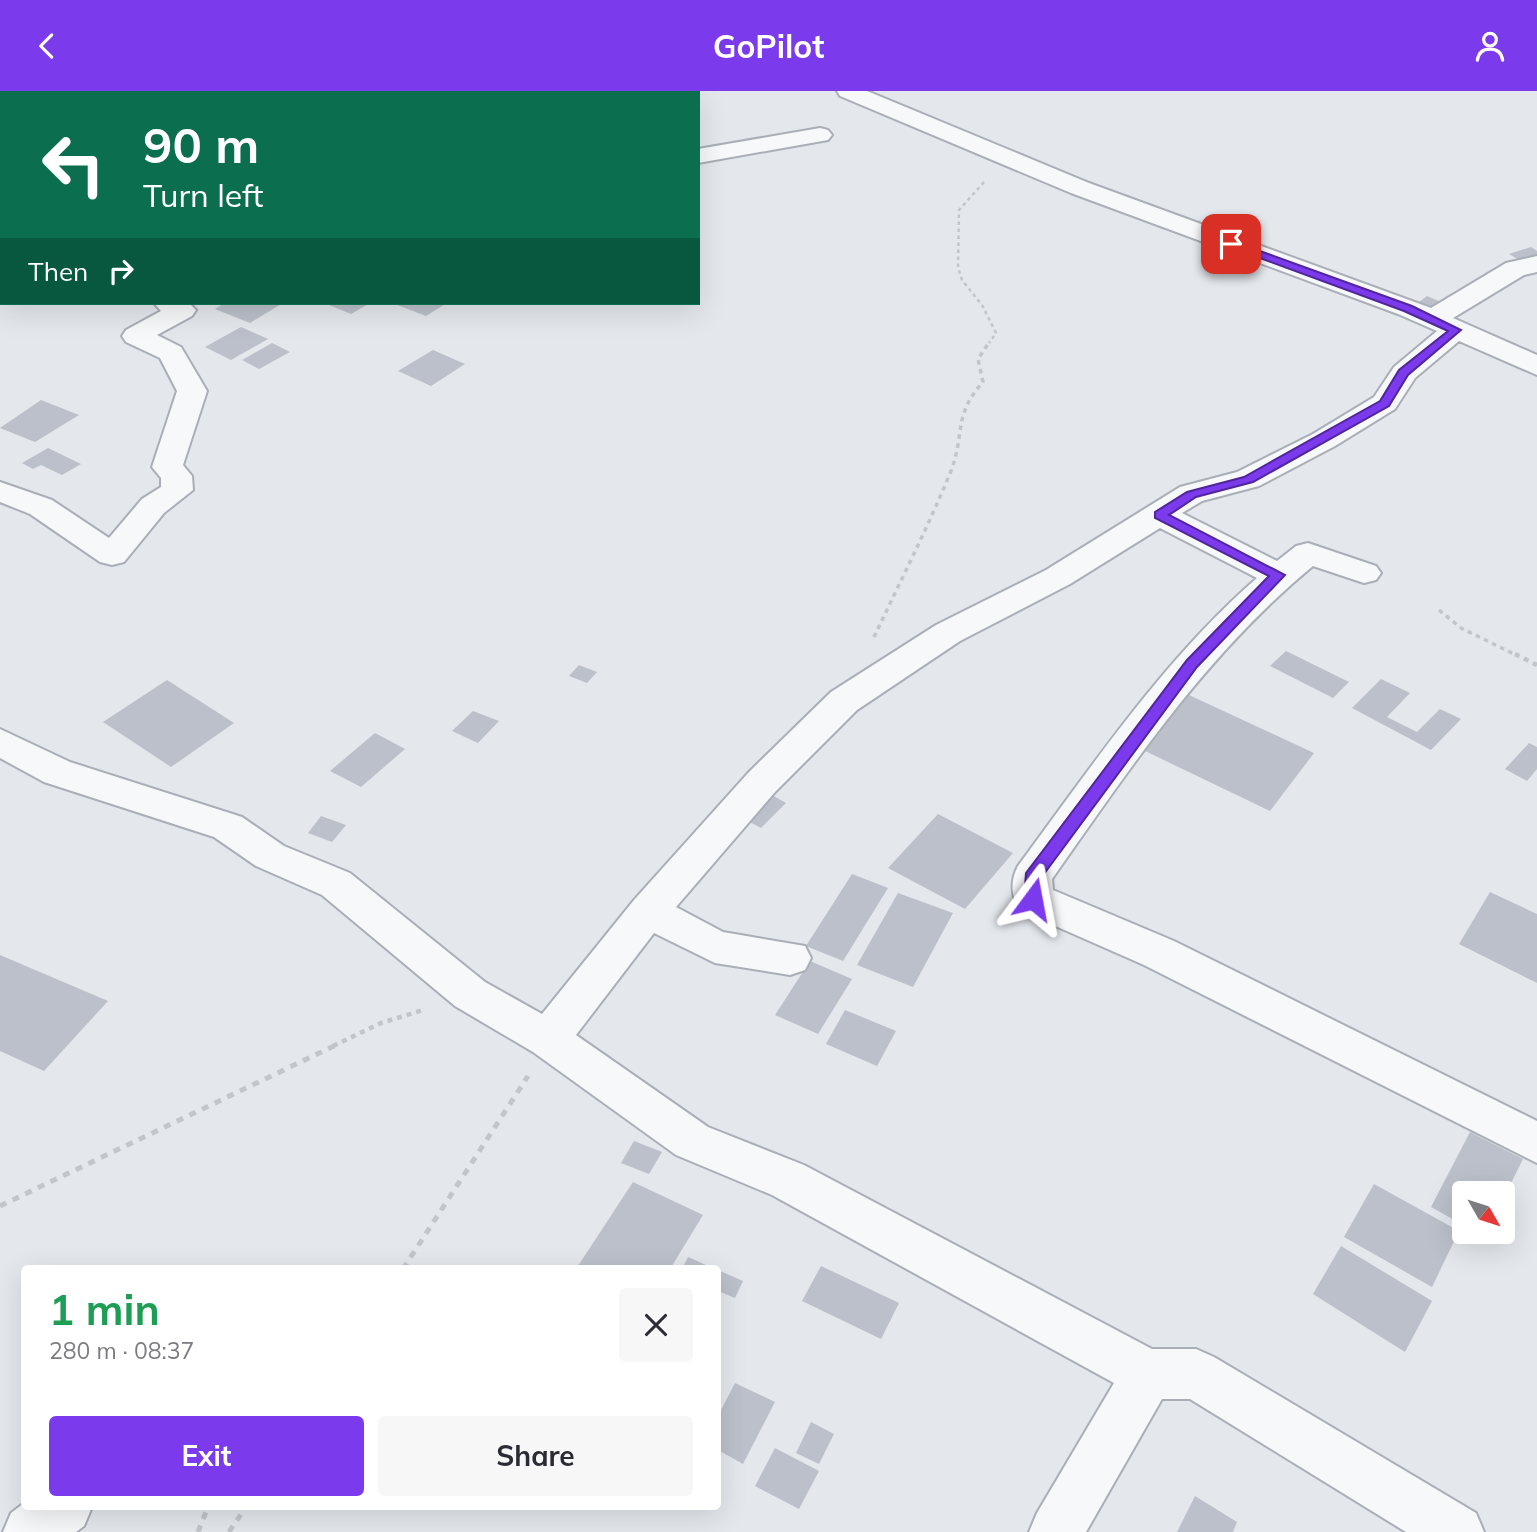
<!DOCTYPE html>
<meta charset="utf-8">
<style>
:root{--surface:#fff;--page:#f7f7f7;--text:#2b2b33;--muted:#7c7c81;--accent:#7c3aed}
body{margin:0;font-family:Mulish,sans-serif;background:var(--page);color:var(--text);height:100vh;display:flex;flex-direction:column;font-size:26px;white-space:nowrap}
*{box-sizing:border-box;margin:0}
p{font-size:23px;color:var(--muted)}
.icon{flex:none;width:38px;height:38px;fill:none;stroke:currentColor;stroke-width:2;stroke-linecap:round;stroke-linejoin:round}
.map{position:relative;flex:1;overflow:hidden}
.side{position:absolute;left:21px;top:1174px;width:700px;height:245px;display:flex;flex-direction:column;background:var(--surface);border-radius:7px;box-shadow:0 7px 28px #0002}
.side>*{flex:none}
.banner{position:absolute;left:0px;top:0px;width:700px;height:214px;box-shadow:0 7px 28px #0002;background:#0b6e4f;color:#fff;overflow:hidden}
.needle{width:46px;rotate:129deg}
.fabs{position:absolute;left:1452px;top:1090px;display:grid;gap:14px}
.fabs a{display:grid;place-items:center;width:63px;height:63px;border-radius:7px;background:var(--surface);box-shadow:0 7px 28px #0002;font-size:35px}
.pin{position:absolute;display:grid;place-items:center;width:60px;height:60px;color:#fff;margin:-30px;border-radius:14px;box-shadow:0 4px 10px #0006}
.me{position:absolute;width:77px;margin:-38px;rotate:13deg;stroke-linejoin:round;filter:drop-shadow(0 0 5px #0008)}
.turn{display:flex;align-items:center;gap:24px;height:147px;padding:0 28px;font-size:32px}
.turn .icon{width:91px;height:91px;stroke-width:2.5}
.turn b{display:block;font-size:49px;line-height:60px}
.then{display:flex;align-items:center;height:66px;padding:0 28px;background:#0003;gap:14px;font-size:26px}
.round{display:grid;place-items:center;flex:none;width:74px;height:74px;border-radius:7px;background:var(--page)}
.headline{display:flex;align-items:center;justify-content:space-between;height:119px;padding:0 28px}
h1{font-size:42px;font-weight:700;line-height:52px;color:#1e9e55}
.action{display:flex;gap:14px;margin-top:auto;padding:14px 28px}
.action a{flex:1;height:80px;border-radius:7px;background:var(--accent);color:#fff;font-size:28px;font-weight:700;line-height:80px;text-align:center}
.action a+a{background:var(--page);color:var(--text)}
header{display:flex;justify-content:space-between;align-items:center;height:91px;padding:0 28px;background:var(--accent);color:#fff;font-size:32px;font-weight:700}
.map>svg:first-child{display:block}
</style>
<header><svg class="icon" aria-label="back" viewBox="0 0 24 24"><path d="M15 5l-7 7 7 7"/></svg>GoPilot<svg class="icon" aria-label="person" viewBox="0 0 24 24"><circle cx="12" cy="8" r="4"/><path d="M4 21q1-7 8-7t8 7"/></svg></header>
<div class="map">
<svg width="1537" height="1441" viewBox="0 0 1537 1441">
<rect width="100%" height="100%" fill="#e4e7ec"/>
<g fill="#bbc0ca">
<polygon points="1531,156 1537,160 1537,165 1521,170 1509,163"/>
<polygon points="1427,205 1441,211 1429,219 1415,214"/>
<polygon points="225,212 283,212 250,232 215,218"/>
<polygon points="324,212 370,212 351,223"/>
<polygon points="392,212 447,212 426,225"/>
<polygon points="241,236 268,248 231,269 205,256"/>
<polygon points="272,252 290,261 259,278 242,269"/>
<polygon points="433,259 465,273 431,295 398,280"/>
<polygon points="41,309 79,324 35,351 0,337"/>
<polygon points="48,357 81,373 62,384 41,374 33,378 22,372"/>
<polygon points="1286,560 1349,591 1333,607 1270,575"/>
<polygon points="579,574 597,581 587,592 569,585"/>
<polygon points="1381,588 1410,602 1387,626 1417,641 1440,618 1461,628 1431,659 1352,617"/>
<polygon points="167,589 234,632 171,676 103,631"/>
<polygon points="1189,604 1314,662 1270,720 1143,659"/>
<polygon points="473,620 499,630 478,652 452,640"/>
<polygon points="375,642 405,658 361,696 330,680"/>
<polygon points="1529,652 1537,656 1537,678 1527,690 1505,678"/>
<polygon points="772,704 786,712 761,737 746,729"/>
<polygon points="938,723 1013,762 965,818 888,777"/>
<polygon points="321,725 346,734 332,751 308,742"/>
<polygon points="852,783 888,797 843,870 806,855"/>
<polygon points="1490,801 1537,823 1537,892 1459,853"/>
<polygon points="898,802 953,822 913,896 857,874"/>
<polygon points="0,864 108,910 44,980 0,960"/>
<polygon points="810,870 852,888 818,943 775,924"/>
<polygon points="845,919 896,940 877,975 826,953"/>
<polygon points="1470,1041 1523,1068 1503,1108 1503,1102 1465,1102 1465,1135 1431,1116"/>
<polygon points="634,1050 662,1061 649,1083 621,1072"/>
<polygon points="633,1091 703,1124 670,1178 576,1178"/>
<polygon points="1374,1093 1459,1140 1432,1196 1344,1146"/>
<polygon points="1341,1155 1432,1210 1405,1261 1313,1203"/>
<polygon points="688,1166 715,1178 682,1178"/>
<polygon points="821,1175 899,1212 881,1248 802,1210"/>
<polygon points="718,1179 743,1190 735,1207 718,1200"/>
<polygon points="735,1292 775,1311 743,1373 718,1359 718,1325"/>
<polygon points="811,1331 834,1343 819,1373 796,1362"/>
<polygon points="775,1357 819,1380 799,1418 755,1395"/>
<polygon points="1195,1405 1237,1431 1233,1441 1177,1441"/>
</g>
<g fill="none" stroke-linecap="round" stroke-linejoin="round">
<defs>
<g id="minor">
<path d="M837,0H867L1089,92L1431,217L1506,172L1537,165V181L1524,184L1453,227L1537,264V284L1459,250L1415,287L1395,318L1335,355L1259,395L1202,410L1182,422L1277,470L1296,455L1308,452L1376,475L1381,482L1376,489L1364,492L1313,475C1206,563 1131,676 1052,788L1053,799L1174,850L1537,1030V1072L1144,874L1019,819C1011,804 1010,790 1018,775C1092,675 1163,569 1257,487L1160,437L1070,493L960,550L857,619L775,701L676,816L723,841L805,855L811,867L805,879L790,884L715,872L654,842L576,944L708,1036L804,1074L1152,1258H1196L1214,1266L1476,1422L1484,1441H1406L1190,1308H1162L1086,1441H1029L1037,1422L1114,1292L772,1104L676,1064L533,961L455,915L322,804L256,775L214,746L44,691L0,667V638L70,671L242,726L284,755L350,782L485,891L542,923L634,809L749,681L831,601L936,534L1046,479L1180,396L1237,381L1313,343L1374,306L1394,276L1437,240L1398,223L1071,102L840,5Z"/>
<polygon points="820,37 828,39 832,44 828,49 698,72 698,58"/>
<polygon points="0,105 2,106 2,121 0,121"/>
<polygon points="2,134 2,150 0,151 0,135"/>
<polygon points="154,212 189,212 196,219 192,225 157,244 181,256 207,300 183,374 192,385 193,399 164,422 124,471 112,474 100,471 30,423 0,411 0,391 52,409 109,447 142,408 161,396 161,387 152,376 177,300 160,267 126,251 122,245 126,239 161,220"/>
<polygon points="24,1412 24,1416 92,1416 84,1435 76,1441 3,1441 11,1422"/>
</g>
</defs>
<use href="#minor" stroke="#a9aeb7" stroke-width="4"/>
<polyline stroke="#c2c5cb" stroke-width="2.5" stroke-dasharray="3.5 3.5" stroke-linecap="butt" points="984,91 959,119 958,176 962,189 982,214 996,242 989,252"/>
<g stroke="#c2c5cb" stroke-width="3.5" stroke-dasharray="4.5 4.5" stroke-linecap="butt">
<polyline points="1439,519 1461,537 1518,565"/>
<path d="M874,546C900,491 928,436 951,380C965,343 953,324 983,291L978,268L990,250"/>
</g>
<g stroke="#c2c5cb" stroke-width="4.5" stroke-dasharray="5 5" stroke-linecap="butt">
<polyline points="1515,563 1537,574"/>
<polyline points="333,955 381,932 423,919"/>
</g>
<g stroke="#c2c5cb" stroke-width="5" stroke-dasharray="7 7" stroke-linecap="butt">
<polyline points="0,1115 336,954"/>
<polyline points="403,1178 528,985"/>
<polyline points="198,1441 208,1416"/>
<polyline points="229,1441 246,1416"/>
</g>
<use href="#minor" fill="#f7f8fa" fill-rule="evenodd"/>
</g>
<polygon fill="#7c3aed" stroke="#51269a" stroke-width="2" points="1227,151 1235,151 1412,215 1461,239 1408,284 1389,315 1253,391 1196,406 1169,424 1285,484 1197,576 1041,787 1041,808 1033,814 1024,808 1026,782 1187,569 1269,485 1155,427 1155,421 1187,401 1244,386 1380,310 1399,279 1448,240 1404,220 1227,155"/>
</svg>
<div class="fabs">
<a><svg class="needle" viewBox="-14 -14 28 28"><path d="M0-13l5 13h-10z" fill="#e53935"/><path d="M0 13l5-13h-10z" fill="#7c7c81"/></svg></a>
</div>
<div class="pin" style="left:1231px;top:153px;background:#d93025"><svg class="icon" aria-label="arrive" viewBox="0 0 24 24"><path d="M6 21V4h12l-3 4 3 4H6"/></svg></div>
<svg class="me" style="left:1033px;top:808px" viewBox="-20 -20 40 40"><path d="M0-17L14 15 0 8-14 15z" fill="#7c3aed" stroke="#fff" stroke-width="4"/></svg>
<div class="banner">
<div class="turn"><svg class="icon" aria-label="left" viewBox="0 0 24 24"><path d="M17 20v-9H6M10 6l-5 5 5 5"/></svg><div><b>90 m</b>Turn left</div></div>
<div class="then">Then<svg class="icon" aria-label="right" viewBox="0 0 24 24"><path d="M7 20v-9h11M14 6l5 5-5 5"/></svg></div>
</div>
<section class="side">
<div class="headline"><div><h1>1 min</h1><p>280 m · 08:37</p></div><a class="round"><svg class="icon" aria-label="close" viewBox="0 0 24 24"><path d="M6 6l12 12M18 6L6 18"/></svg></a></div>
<div class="action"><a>Exit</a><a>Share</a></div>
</section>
</div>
